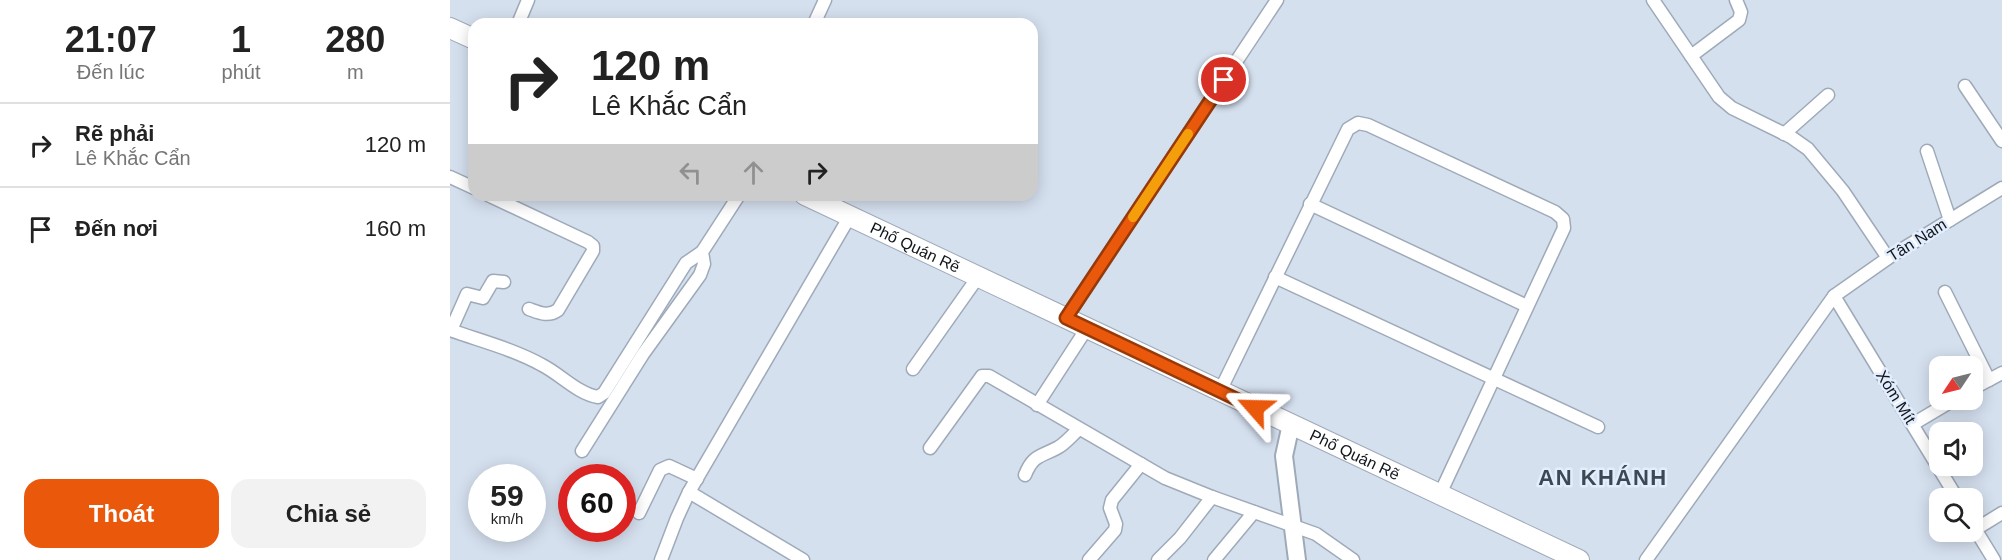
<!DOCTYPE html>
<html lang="vi">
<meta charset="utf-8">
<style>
:root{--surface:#fff;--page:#f2f2f2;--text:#222;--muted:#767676;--line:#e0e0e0;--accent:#ea580c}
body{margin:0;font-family:Arial,sans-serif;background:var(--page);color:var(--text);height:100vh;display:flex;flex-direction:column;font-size:22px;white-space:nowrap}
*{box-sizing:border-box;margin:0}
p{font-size:20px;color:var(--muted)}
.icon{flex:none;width:33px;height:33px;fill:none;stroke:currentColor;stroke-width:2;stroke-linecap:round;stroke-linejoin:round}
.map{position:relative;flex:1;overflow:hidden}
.side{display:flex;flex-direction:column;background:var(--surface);width:450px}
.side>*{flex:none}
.top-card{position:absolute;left:18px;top:18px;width:570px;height:183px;border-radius:18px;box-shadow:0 3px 15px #0003;background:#fff;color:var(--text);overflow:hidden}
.needle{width:39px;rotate:235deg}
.controls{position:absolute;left:1479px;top:356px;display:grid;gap:12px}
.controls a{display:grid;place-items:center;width:54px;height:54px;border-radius:12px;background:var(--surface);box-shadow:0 3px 15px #0003;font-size:30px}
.speed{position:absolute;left:18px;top:464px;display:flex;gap:12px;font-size:30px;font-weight:700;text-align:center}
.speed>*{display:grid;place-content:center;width:78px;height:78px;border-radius:50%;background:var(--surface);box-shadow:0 3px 15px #0003;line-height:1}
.speed small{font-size:15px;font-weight:400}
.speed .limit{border:9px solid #d22;background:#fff;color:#111}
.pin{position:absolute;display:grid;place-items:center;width:51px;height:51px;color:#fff;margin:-26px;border:3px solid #fff;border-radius:50%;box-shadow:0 2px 6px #0007}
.me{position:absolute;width:66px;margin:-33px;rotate:295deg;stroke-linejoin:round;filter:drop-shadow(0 0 4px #0008)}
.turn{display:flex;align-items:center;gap:21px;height:126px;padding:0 24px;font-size:27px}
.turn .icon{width:78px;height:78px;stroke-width:2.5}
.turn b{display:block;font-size:42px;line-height:51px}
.lanes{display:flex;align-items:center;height:57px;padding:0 24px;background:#0003;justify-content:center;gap:30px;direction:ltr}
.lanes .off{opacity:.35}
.eta{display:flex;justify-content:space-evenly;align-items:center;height:102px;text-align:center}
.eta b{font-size:36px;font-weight:800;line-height:42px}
.primary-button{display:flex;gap:12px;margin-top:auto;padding:12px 24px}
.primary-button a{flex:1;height:69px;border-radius:18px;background:var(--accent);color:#fff;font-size:24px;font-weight:800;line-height:69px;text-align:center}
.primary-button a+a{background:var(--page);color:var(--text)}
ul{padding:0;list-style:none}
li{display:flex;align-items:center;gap:18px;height:84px;padding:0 24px;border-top:2px solid var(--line)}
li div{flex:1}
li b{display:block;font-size:22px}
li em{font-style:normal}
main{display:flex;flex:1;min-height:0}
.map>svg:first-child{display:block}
</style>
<main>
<section class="side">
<div class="eta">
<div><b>21:07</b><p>Đến lúc</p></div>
<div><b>1</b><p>phút</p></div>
<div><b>280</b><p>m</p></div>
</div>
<ul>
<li><svg class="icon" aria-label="right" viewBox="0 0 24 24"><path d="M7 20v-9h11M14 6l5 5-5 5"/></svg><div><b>Rẽ phải</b><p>Lê Khắc Cẩn</p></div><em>120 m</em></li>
<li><svg class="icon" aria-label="arrive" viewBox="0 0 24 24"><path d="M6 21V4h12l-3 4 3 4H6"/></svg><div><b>Đến nơi</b></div><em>160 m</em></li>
</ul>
<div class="primary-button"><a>Thoát</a><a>Chia sẻ</a></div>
</section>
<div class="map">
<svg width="1552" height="560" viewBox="0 0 1552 560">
<rect width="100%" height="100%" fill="#d5e0ef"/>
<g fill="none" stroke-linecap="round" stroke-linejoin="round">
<defs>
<g id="street">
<polyline points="1203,0 1269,97 1282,108 1341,137 1358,149 1393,191 1438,258"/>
<polyline points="68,24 78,0"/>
<polyline points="364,24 375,0"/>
<polyline points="1241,56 1289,20 1291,12 1286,0"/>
<polyline points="1515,86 1552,141"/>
<polyline points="1334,134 1378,95"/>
<polyline points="1477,151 1500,220"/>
<polyline points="0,177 24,188"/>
<path d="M38,195L138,242L143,246V251L108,310C98,317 90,313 79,309"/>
<polyline points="860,204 1077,306"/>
<polyline points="825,277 1148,427"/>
<polyline points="1495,292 1539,380"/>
<polyline points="1384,296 1507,498"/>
<polyline points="616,318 827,0"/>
<path d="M0,330C31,341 63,349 92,365C110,374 128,394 148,397L154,393L236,263L252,252"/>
<polyline points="1,330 17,294 33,298 43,281 54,282"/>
<polyline points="463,369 528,277"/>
<polyline points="1522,389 1552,373"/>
<polyline points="770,391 898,129 908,123 918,125 1105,212 1113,219 1114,228 990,494"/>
<polyline points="587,405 637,328"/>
<polyline points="1463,424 1505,399"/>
<polyline points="480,448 532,376 539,376 715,478 762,497 866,534 903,560"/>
<polyline points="132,451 193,354 250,275 254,264 252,252 289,195"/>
<path d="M575,475C583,455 590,457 607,448C615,444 622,435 629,429"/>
<polyline points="239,492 353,560"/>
<polyline points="189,513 210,470 219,466 247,479"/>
<polyline points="1522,524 1544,560"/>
<polyline points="1526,529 1552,513"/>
<polyline points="211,560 227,518 239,492 400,216"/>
<polyline points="639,560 665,530 666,524 660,508 662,500 691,464"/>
<polyline points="708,560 730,538 762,497"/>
<polyline points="764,560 804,512"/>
<polyline points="1196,560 1384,296 1438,258 1552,188"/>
</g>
<polyline id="secondary" points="841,424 834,456 847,560"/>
<g id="primary">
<polyline points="0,28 24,39"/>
<path id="s1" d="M355,195L1129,560"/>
</g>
</defs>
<use href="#street" stroke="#9faab9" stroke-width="15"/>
<use href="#secondary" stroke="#9faab9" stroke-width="20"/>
<use href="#primary" stroke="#9faab9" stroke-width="22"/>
<use href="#street" stroke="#fff" stroke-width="12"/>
<use href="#secondary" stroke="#fff" stroke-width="16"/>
<use href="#primary" stroke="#fff" stroke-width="20"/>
</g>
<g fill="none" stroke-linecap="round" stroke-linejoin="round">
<defs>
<polyline id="route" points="774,80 616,318 805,408"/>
</defs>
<use href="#route" stroke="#983908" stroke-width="15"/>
<use href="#route" stroke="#ea580c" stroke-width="10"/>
<polyline stroke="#f59e0b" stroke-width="10" points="683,217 738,134"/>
</g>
<g text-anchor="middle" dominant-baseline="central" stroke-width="5" stroke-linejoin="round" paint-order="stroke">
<g font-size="16" fill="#11151a" stroke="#e2edfd">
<text transform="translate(1467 240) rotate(-32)">Tân Nam</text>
<text stroke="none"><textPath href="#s1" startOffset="122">Phố Quán Rẽ</textPath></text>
<text transform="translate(1446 397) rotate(58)">Xóm Mít</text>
<text stroke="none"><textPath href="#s1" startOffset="608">Phố Quán Rẽ</textPath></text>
</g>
<g font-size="22" font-weight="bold" letter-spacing="1.5" fill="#3e4854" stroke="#e2edfd">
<text x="1153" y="477">AN KHÁNH</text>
</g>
</g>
</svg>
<div class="controls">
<a><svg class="needle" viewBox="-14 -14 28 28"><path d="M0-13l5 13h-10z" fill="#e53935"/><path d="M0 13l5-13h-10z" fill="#767676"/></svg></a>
<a><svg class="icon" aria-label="sound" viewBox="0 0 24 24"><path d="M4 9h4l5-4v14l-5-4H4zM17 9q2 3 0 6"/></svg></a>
<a><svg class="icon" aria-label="search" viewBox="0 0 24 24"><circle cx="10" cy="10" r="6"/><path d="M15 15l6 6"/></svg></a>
</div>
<div class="speed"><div>59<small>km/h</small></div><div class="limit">60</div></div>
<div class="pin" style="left:774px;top:80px;background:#d93025"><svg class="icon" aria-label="arrive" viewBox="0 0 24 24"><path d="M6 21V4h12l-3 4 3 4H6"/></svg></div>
<svg class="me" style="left:805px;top:408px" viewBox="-20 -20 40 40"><path d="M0-17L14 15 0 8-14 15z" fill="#ea580c" stroke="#fff" stroke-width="4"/></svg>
<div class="top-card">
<div class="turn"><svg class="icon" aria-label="right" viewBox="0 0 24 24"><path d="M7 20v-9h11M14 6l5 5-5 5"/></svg><div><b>120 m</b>Lê Khắc Cẩn</div></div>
<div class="lanes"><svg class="icon off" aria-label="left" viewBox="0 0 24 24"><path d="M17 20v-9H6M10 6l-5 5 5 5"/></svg><svg class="icon off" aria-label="ahead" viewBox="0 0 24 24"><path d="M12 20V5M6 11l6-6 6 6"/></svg><svg class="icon" aria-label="right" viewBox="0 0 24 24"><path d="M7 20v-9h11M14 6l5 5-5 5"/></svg></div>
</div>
</div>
</main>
